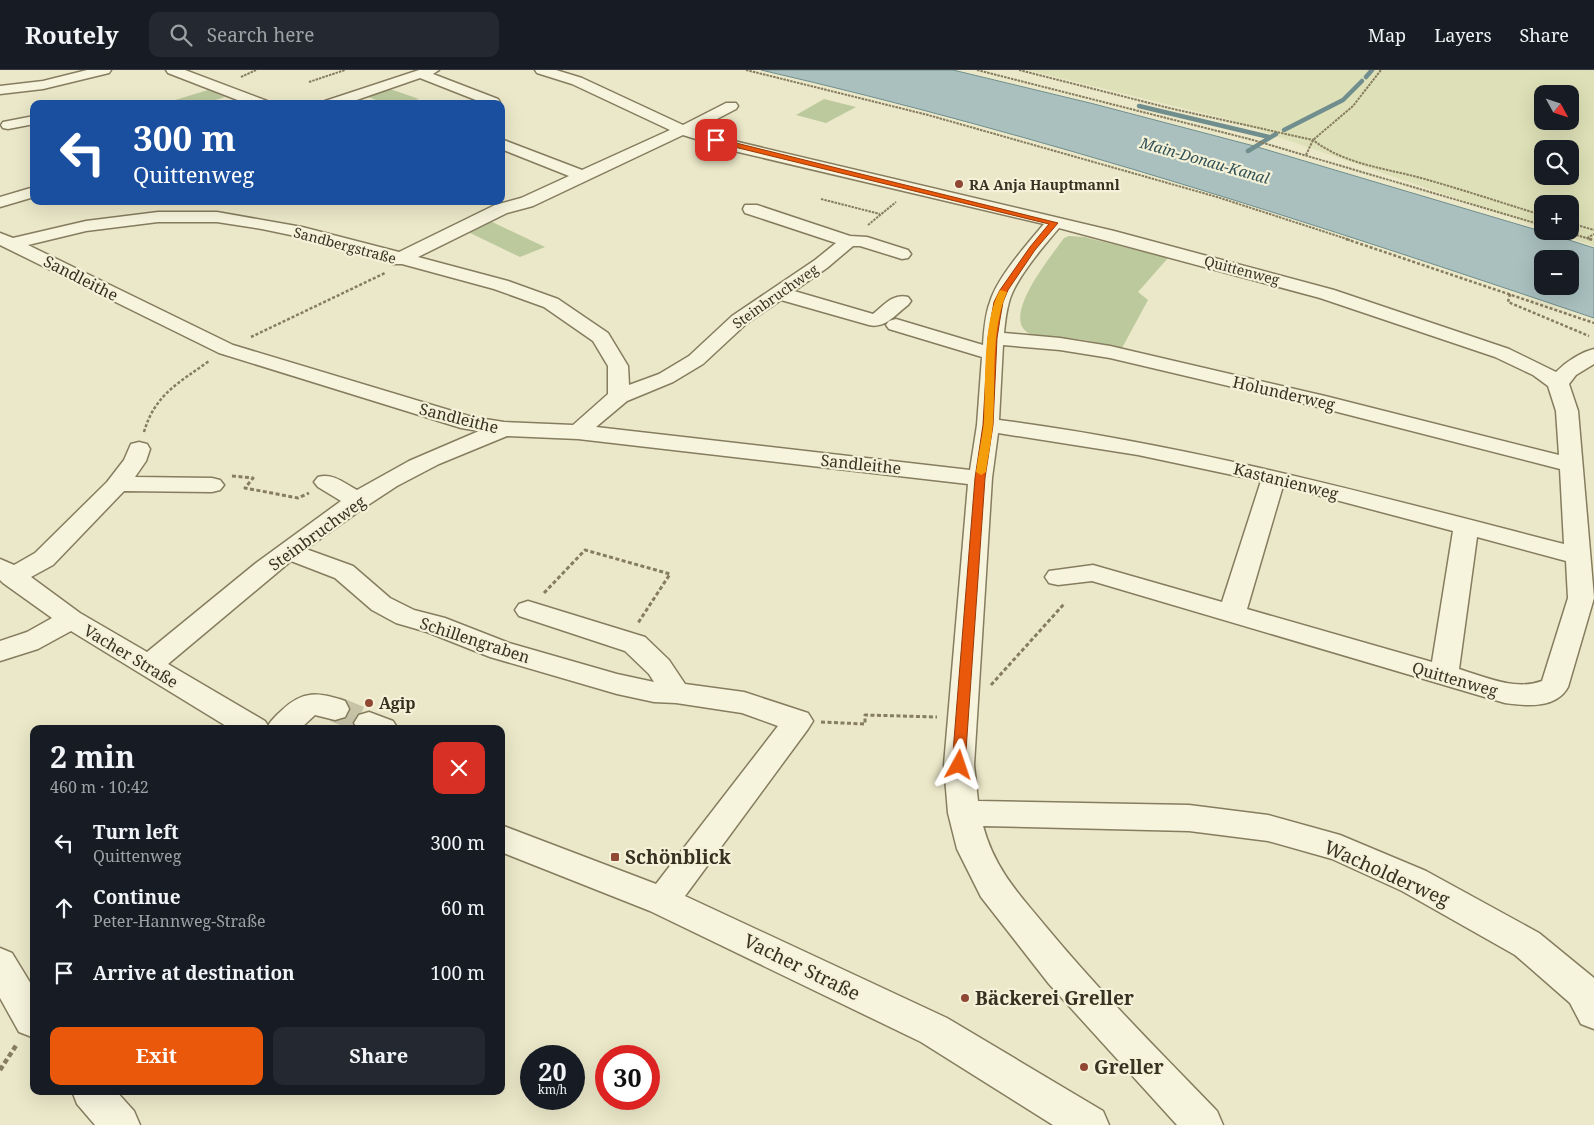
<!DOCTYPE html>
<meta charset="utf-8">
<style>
:root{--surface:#171b24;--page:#242831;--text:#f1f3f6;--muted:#9ea1a6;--line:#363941;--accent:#ea580c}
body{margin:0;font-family:"Noto Serif",serif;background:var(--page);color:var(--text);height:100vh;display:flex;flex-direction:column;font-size:19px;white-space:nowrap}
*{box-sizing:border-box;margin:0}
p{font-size:16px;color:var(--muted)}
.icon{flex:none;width:28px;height:28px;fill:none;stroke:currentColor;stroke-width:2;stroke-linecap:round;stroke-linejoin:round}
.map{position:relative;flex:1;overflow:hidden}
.sheet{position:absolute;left:30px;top:655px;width:475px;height:370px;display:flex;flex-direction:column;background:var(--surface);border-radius:10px;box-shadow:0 5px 20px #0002}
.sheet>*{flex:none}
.hud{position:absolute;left:30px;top:30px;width:475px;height:105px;border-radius:10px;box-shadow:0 5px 20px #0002;background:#1a4fa0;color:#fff;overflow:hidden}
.needle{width:32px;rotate:130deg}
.tools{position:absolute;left:1534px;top:15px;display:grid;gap:10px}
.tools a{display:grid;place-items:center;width:45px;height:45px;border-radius:10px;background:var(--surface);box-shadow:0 5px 20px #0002;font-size:25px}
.speed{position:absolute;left:520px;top:975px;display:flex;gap:10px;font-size:25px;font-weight:700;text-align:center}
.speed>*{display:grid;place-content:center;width:65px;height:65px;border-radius:50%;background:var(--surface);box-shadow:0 5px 20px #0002;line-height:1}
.speed small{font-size:12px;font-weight:400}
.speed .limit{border:8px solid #d22;background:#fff;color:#111}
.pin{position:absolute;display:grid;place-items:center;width:42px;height:42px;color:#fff;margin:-21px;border-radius:10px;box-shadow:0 2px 8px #0006}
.me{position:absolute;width:55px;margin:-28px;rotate:5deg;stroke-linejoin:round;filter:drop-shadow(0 0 4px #0008)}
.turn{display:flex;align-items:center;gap:18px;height:105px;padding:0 20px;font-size:22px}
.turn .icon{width:65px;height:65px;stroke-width:2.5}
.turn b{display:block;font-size:35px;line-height:42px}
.round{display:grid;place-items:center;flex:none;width:52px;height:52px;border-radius:10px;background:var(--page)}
.summary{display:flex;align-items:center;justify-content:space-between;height:85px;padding:0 20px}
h1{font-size:30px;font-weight:700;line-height:38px}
.primary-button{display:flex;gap:10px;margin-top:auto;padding:10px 20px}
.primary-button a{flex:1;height:58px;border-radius:10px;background:var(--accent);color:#fff;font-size:20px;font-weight:700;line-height:58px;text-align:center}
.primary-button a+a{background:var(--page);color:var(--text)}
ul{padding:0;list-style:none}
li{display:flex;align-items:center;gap:15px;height:65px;padding:0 20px}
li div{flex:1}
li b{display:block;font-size:19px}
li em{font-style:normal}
header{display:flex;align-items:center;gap:30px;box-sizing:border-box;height:70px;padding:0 25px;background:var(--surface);border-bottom:1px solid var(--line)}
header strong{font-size:24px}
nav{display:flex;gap:28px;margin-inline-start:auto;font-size:18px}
.search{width:350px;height:45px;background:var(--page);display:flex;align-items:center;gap:12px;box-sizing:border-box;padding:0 18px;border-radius:10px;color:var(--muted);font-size:19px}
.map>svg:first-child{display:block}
</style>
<header>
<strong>Routely</strong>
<div class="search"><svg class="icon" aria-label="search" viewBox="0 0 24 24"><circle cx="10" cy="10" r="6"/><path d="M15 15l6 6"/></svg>Search here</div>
<nav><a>Map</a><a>Layers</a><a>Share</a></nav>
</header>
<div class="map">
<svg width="1594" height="1055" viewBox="0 0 1594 1055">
<rect width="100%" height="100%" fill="#ebe8c9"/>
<path fill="#dee0b7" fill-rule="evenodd" d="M1027,0H1594V176L1552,161H1570V134H1542V158L1227,49ZM1542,24H1570V51H1542ZM1542,79H1570V106H1542Z"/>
<g fill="#bbc99d">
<path d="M390,19L419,29C397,35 387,35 366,26Z"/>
<polygon points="208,20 225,27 203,34 162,34"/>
<polygon points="824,29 856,37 826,53 796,45"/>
<polygon points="488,150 545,177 520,187 466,161"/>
<path d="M1069,166L1084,167L1168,188L1138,222L1148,230L1122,278C1107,275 1092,271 1077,269C1063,267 1039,270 1027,262C1002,245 1053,184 1064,168Z"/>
</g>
<path fill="#a9c0be" stroke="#708e8d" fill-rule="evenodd" d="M761,0H953L1094,34L1254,76L1547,163L1594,178V248C1319,155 1043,65 761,0ZM1542,189H1570V216H1542Z"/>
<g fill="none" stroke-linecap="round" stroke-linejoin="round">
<g stroke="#708e8d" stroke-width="4.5">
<polyline points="1366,7 1372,0"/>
<polyline points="1139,36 1269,67"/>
<polyline points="1284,60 1343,30 1362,11"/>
<polyline points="1248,81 1276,64"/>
</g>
<polyline stroke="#c7c3a7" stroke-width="26" stroke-dasharray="26 13" stroke-linecap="butt" points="335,639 369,653"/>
<defs>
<g id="minor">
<polygon points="87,0 111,0 109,3 43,19 0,24 0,16 43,11"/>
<polygon points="166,0 185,0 267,31 269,34 248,34 168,3"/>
<polygon points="419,0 439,0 433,4 498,29 500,32 499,34 480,34 481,32 420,8 345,34 323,34 325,31"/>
<path d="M535,0H556L582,8L683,55L726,33H736L738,36L736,39L696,60L738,72L1114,161L1334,220L1509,279L1556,302C1566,292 1581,282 1594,279V294L1576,305L1569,314L1578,341L1594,528L1568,617C1556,639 1526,636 1505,633L1092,511L1058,515L1049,513L1045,507L1049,501L1093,495L1222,532L1261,411L1138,385L998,363L992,408L974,695L978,731L1189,735L1268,745L1340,765L1426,801L1539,863L1594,908V959L1581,954L1570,933L1515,885L1402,821L1332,789L1268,771L1189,761L983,756C995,800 1019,824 1047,858C1100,922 1159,981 1217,1041L1223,1055H1177L1049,914L981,827L957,779L948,743L944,695L968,414L578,369L507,366L439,394L397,416L365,437L306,479L353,496L390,528L414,540L445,548L509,573L617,604L654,612L649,604L625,581L519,546L515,540L519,534L528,531L645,567L669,590L685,614L744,622L808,643L813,651L808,659L685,826L947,948L1103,1041L1109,1055H1053L921,972L650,841L501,782V755L656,814L778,656L742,643L676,633L654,632L617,624L490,587L427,562L396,553L372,540L335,508L291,491L168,594L265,651L268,656C271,650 276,646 281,641C303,620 318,622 345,631L349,639L345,647L335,650L315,645L300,659H231L71,561L38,579L0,591V571L27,562L52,548L3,513L0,510V489L14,495L35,483L107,412L124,390L131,374L139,372L147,374L150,379L146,391L135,407L212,408L220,410L224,415L220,420L212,422L124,421L53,495L31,507L80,543L147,582L256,493L341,431L318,417L314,412L318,407C333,403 344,413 357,420L409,391L479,361L461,358L219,283L0,175V163L13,168L86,151L158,142H217L302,157L399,182L495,135L521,128L569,106L501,79V69L582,100L670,60L572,14L537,3ZM683,65L734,81L1044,154C1027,174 997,208 990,232C985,245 984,261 983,275L896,249L889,251L886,255L889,259L982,287L977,355L970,400L596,357L627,331L673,312L703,294L746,254L781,230L869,255C885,259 896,244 908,235L911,231L908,227C893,223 884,235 873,244L794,221L827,198L853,176H860L902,189L908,188L911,184L908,180L867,167L850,166L757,135H745L743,139L745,143L836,173L815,190L732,246L689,286L659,304L629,315L628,296L608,263L558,229L508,211L418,187L507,143L533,136ZM158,152H217L262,159L300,167L390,191L392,194H402L494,219L544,237L593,271L608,296V324L573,355L504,352L472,347L233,275L28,175L86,161ZM1059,158L1320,228L1495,287L1533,305L1548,316L1556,341L1559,385L1325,326L1110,276L1060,268L1004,263C1005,253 1006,242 1009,232C1015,209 1043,177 1059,158ZM1003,275L1060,280L1110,288L1322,338L1560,399L1564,474C1377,426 1191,375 999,350ZM1283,416L1453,461L1432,592L1247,539ZM1477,467L1566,491L1568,528L1542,611C1516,621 1485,607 1459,599Z"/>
<polygon points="34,46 34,54 8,59 3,58 1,55 3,52"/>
<polygon points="34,117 34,127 0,137 0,127"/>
<polygon points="369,642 393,651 398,659 358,659 354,653 359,645"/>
<polygon points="0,878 12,883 34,919 34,966 32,967 19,962 0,928"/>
<polygon points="72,1021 116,1021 134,1041 140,1055 95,1055 77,1034"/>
</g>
</defs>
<use href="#minor" stroke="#867c5f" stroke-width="3"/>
<g stroke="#867c5f" stroke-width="2" stroke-dasharray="2.5 1" stroke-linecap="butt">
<polyline points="746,0 928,45 1217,127 1350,170"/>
<polyline points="977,0 1253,70 1542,155"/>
<path d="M1019,0L1169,38L1313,70C1344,94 1384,98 1421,108C1461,119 1502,133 1542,145"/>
<polyline points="241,7 256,0"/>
<polyline points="309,12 345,0"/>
<polyline points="1306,85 1313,70 1353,36 1381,0"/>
<polyline points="821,129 880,144"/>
<polyline points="1570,153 1594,160"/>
<polyline points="868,155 896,132"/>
<polyline points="1563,161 1593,170"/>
<polyline points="1587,168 1594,164"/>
</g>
<g stroke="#867c5f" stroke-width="2.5" stroke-dasharray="3 2" stroke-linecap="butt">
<polyline points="1346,169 1594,253"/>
<polyline points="1589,169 1594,170"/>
<polyline points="1510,224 1508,232 1589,266"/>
<polyline points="251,267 385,203"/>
<path d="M144,362C155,324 179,313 209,291"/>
</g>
<g stroke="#867c5f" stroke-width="3" stroke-dasharray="4 2.5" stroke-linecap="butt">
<polyline points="232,406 253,408 245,418 298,428 309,423"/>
<polyline points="544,523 585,480 670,504 638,553"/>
<polyline points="991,615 1064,534"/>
<polyline points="821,652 865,654 865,645 937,647"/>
</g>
<polyline stroke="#867c5f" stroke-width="4.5" stroke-dasharray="5 3" stroke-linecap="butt" points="0,1000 17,974"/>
<use href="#minor" fill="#f6f4dc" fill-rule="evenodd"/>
</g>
<polygon fill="#ea580c" stroke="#983908" points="716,68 1058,153 1035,180 1008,220 1003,232 1000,249 997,268 993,355 985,408 965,695 964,699 954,699 952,695 975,408 983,355 988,268 991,249 994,232 1000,220 1030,177 1049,154 714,72 713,70"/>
<path fill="#f59e0b" d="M1000,220L1007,222C990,261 996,310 993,352C992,369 988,386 986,402L981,405L976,402C978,386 982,369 984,353C986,316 982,252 1000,220Z"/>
<g fill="#904734" stroke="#f3f1d8" stroke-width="2">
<circle cx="959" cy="114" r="5"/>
<circle cx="369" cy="633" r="5"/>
<rect x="610" y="782" width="10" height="10" rx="2.5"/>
<circle cx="965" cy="928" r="5"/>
<circle cx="1084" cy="997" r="5"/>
</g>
<g text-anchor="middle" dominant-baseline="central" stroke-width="4.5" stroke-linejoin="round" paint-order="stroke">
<g font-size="14" font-weight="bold" fill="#383121" stroke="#f3f1d8" text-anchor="start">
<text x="969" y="114">RA Anja Hauptmannl</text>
</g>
<g font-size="14" fill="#383121" stroke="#f3f1d8">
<text transform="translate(345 175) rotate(15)">Sandbergstraße</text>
<text transform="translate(1242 200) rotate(15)">Quittenweg</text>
<text transform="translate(775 226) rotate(-35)">Steinbruchweg</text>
</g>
<g font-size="15" font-style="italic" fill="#325156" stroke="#f3f1d8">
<text transform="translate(1205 90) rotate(16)">Main-Donau-Kanal</text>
</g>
<g font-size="16" fill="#383121" stroke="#f3f1d8">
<text transform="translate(81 208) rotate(27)">Sandleithe</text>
<text transform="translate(1284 323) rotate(13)">Holunderweg</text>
<text transform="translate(459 348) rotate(14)">Sandleithe</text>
<text transform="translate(861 394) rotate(6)">Sandleithe</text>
<text transform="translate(1286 411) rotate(14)">Kastanienweg</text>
<text transform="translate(317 463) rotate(-36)">Steinbruchweg</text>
<text transform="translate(475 570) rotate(18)">Schillengraben</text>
<text transform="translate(131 586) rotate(31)">Vacher Straße</text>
<text transform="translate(1455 609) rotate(16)">Quittenweg</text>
</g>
<g font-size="16" font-weight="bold" fill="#383121" stroke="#f3f1d8" text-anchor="start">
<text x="379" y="633">Agip</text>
</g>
<g font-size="19" font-weight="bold" fill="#383121" stroke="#f3f1d8" text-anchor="start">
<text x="625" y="787">Schönblick</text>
<text x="975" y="928">Bäckerei Greller</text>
<text x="1094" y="997">Greller</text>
</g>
<g font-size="19" fill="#383121" stroke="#f3f1d8">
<text transform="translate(1387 803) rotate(24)">Wacholderweg</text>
<text transform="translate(802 897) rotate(26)">Vacher Straße</text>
</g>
</g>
</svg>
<div class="tools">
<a><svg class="needle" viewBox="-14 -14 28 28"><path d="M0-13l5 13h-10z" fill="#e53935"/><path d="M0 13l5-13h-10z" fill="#9ea1a6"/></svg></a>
<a><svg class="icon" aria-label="search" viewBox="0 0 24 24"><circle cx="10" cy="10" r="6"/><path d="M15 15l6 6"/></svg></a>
<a>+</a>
<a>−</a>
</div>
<div class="speed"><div>20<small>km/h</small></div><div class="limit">30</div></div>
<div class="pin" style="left:716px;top:70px;background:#d93025"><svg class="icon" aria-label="arrive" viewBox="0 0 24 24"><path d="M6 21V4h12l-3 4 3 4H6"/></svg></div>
<svg class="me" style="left:959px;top:695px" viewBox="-20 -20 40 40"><path d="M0-17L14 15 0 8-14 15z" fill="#ea580c" stroke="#fff" stroke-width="4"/></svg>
<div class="hud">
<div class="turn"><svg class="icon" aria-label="left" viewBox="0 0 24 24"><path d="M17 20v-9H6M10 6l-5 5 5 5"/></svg><div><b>300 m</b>Quittenweg</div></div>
</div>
<section class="sheet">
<div class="summary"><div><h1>2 min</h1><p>460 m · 10:42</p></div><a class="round" style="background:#d93025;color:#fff"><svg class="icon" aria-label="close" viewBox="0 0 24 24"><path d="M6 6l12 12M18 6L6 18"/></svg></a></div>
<ul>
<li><svg class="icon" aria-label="left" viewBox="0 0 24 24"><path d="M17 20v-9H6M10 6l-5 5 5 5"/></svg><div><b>Turn left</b><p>Quittenweg</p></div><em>300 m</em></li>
<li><svg class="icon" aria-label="ahead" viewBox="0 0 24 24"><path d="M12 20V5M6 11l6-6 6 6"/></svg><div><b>Continue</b><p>Peter-Hannweg-Straße</p></div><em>60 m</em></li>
<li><svg class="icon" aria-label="arrive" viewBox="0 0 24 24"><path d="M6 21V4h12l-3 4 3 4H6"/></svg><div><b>Arrive at destination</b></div><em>100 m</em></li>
</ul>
<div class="primary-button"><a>Exit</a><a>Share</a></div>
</section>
</div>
